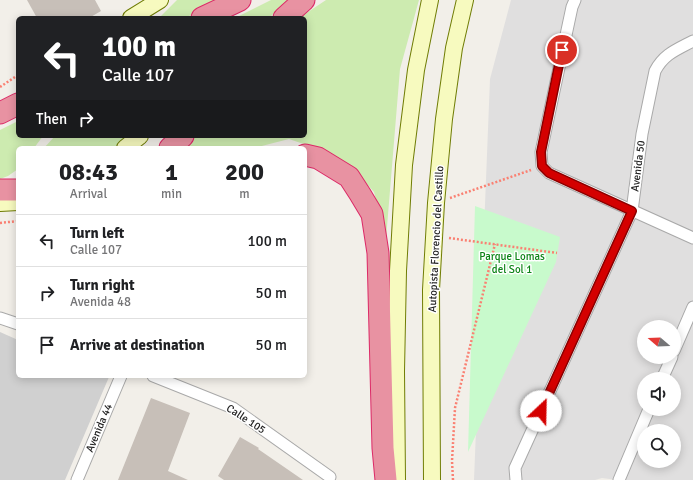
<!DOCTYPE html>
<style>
:root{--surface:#fff;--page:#f6f6f6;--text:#202124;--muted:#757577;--line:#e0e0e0}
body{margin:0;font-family:Signika,sans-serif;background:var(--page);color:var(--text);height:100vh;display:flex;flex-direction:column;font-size:15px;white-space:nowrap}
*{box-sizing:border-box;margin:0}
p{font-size:13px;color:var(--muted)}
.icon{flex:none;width:22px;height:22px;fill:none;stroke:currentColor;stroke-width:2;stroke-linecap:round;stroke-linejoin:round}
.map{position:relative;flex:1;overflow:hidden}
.panel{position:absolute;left:16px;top:146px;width:291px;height:232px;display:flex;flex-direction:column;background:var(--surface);border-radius:6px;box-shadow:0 2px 10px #0003}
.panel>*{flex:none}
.top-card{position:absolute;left:16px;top:16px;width:291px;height:122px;border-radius:6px;box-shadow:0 2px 10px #0003;background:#202124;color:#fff;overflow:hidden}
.needle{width:26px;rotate:289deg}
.buttons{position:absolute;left:637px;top:320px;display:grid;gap:8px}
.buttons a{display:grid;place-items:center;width:44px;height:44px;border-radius:50%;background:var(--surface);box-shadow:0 2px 10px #0003;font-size:20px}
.pin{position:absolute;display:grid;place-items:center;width:34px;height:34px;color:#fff;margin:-17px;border:2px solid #fff;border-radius:50%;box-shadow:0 1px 4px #0007}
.me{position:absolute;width:44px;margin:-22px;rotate:24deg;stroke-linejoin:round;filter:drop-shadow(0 0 3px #0008)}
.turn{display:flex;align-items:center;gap:14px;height:84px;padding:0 20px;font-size:18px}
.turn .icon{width:52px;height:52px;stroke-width:2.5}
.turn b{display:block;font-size:28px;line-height:34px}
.then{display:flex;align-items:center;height:38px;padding:0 20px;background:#0003;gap:8px;font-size:15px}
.eta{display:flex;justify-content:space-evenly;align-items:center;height:68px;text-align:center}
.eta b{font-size:24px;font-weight:800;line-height:28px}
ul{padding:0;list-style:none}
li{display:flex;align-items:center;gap:12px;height:52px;padding:0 20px;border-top:1px solid var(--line)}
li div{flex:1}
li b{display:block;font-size:15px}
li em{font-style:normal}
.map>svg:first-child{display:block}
</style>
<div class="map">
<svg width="693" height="480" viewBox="0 0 693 480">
<rect width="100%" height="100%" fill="#f2efe9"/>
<path fill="#e0dfdf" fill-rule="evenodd" d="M511,0H693V480H617L602,478L595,480H474L490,79ZM644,327H674V357H644ZM644,379H674V409H644ZM644,431H674V461H644Z"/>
<polygon fill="#d0d0d0" points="0,332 18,340 18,376 106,376 109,377 65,480 0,480"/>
<g fill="#cdebb0">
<polygon points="177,0 221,0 185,18 159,18"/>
<polygon points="271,0 288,0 269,18 236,18 237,17"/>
<polygon points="326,0 419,0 400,69 386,239 374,192 352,167 321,150 289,139 254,148 179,148 193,136 305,136 305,18 299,18"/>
<polygon points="18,121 18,136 43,136 34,148 18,148 18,169 8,176 0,179 0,130"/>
<polygon points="55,136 134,136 122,148 44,148"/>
</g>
<polygon fill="#c8facc" points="475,206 560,237 556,262 468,452"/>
<g fill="#c7bfb8">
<polygon points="27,0 95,0 101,11 89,18 37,18"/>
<polygon points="151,398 190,413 168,471 188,480 118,480"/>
<polygon points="240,437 259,448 258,449 303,480 224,480 218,476"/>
</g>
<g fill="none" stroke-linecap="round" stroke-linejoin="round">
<defs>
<g id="street">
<polyline points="575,0 572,7 541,152 542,166 549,173 693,238"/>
<polyline points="0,318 18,324"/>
<polyline points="674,351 693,307"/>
<polyline points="153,376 233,408 330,477"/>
<polyline points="662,379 672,357"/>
<polyline points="77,480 121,376"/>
<path d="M516,480L515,468L632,211L642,134L655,71C664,54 676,50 693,41"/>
<polyline points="619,480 649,409"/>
</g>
<g id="secondary">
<polyline points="131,18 160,0"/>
<polyline points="125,148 140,136"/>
<polyline points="0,203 18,202"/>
<polyline points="397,480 396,371 398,271 404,165 416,70 430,0"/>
<polyline points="432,480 431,290 436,203 444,119 454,48 465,0"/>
</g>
<g id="highway">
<polyline points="202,18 240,0"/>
<polyline points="284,18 304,0"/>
<polyline points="0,113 18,104"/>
<polyline points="170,148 183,136"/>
<polyline points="305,155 318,158 349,177 360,194 372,214 378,253 383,448 386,480"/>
<polyline points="0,190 18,190"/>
</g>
</defs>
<use href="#street" stroke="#a9a9a9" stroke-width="13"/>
<use href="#secondary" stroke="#707d05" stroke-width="18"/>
<use href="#highway" stroke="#dc2a67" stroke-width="23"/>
<g stroke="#fa8072" stroke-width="2.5" stroke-dasharray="2 2" stroke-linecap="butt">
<polyline points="0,87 18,75"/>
<polyline points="450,198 531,170"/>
<polyline points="0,223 18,221"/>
<polyline points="449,238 557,253"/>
<polyline points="453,480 452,461 455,408 495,244"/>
</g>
<use href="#street" stroke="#fff" stroke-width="11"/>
<use href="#secondary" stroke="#f7fabf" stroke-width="16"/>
<use href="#highway" stroke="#e892a2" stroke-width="21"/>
</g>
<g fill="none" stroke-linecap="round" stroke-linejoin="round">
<defs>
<polyline id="route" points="541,411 632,211 549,173 542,166 541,152 562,50"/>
</defs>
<use href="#route" stroke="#8a0000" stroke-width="10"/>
<use href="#route" stroke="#d40000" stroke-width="7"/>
</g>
<g text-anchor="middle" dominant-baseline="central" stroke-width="3" stroke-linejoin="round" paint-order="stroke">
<g font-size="11" fill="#222" stroke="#fff">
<text transform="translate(638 166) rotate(-83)">Avenida 50</text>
<text transform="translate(436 239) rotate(-87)">Autopista Florencio del Castillo</text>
<text transform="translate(246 419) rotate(33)">Calle 105</text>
<text transform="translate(99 428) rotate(-67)">Avenida 44</text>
</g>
<g font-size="11" fill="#0c8416" stroke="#fff">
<text x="512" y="256">Parque Lomas<tspan x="512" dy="13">del Sol 1</tspan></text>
</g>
</g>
</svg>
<div class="buttons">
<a><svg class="needle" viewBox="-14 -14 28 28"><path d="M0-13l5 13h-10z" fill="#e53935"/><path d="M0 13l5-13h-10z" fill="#757577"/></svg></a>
<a><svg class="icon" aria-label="sound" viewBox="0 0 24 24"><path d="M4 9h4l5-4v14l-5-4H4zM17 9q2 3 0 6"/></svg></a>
<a><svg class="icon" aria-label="search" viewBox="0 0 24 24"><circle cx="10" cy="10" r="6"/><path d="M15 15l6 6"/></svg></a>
</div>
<div class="pin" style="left:562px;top:50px;background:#d93025"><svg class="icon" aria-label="arrive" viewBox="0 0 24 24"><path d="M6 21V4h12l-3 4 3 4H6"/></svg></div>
<svg class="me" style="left:541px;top:411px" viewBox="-20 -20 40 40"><circle r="19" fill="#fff"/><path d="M0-13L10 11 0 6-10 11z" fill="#d40000"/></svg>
<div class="top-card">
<div class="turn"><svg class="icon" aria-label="left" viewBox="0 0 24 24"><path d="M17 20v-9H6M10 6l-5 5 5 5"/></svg><div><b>100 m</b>Calle 107</div></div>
<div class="then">Then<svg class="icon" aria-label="right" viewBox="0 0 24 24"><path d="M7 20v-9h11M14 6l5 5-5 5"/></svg></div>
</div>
<section class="panel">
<div class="eta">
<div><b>08:43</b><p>Arrival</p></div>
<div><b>1</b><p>min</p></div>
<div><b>200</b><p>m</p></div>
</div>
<ul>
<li><svg class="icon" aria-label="left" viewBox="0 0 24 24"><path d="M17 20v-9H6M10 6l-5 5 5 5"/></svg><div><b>Turn left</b><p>Calle 107</p></div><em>100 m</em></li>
<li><svg class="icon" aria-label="right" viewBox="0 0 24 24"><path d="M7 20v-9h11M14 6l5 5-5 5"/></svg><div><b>Turn right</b><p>Avenida 48</p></div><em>50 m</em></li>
<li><svg class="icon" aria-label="arrive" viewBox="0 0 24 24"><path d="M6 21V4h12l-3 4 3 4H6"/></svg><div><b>Arrive at destination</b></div><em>50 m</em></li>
</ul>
</section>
</div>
